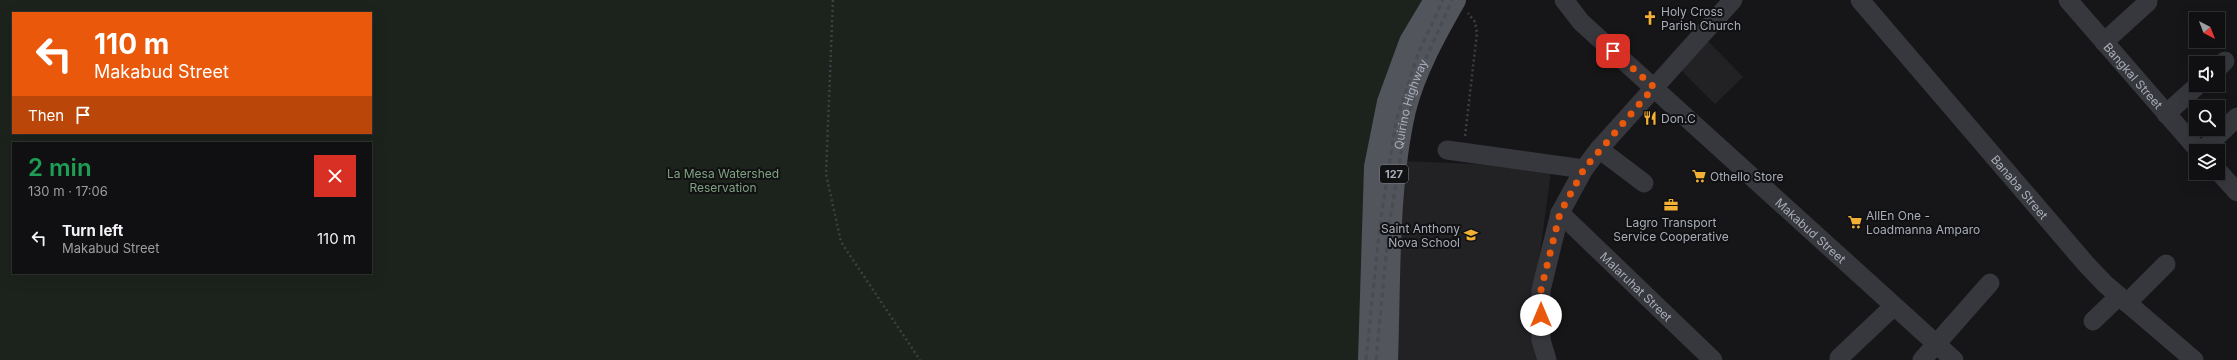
<!DOCTYPE html>
<meta charset="utf-8">
<style>
:root{--surface:#101012;--page:#1e1e20;--text:#f1f3f6;--muted:#9c9d9f;--line:#303032}
body{margin:0;font-family:Inter,sans-serif;background:var(--page);color:var(--text);height:100vh;display:flex;flex-direction:column;font-size:15px;white-space:nowrap}
*{box-sizing:border-box;margin:0}
p{font-size:13px;color:var(--muted)}
.icon{flex:none;width:22px;height:22px;fill:none;stroke:currentColor;stroke-width:2;stroke-linecap:round;stroke-linejoin:round}
.map{position:relative;flex:1;overflow:hidden}
.side{position:absolute;left:12px;top:142px;width:360px;height:132px;display:flex;flex-direction:column;background:var(--surface);border-radius:0px;box-shadow:0 4px 16px #0002,0 0 0 1px var(--line)}
.side>*{flex:none}
.top-card{position:absolute;left:12px;top:12px;width:360px;height:122px;border-radius:0px;box-shadow:0 4px 16px #0002,0 0 0 1px var(--line);background:#ea580c;color:#fff;overflow:hidden}
.needle{width:26px;rotate:138deg}
.buttons{position:absolute;left:2189px;top:12px;display:grid;gap:8px}
.buttons a{display:grid;place-items:center;width:36px;height:36px;border-radius:0px;background:var(--surface);box-shadow:0 4px 16px #0002,0 0 0 1px var(--line);font-size:20px}
.pin{position:absolute;display:grid;place-items:center;width:34px;height:34px;color:#fff;margin:-17px;border-radius:8px;box-shadow:0 2px 6px #0006}
.me{position:absolute;width:44px;margin:-22px;rotate:0deg;stroke-linejoin:round;filter:drop-shadow(0 0 3px #0008)}
.turn{display:flex;align-items:center;gap:14px;height:84px;padding:0 16px;font-size:18px}
.turn .icon{width:52px;height:52px;stroke-width:2.5}
.turn b{display:block;font-size:28px;line-height:34px}
.then{display:flex;align-items:center;height:38px;padding:0 16px;background:#0003;gap:8px;font-size:15px}
.round{display:grid;place-items:center;flex:none;width:42px;height:42px;border-radius:0px;background:var(--page)}
.overview{display:flex;align-items:center;justify-content:space-between;height:68px;padding:0 16px}
h1{font-size:24px;font-weight:600;line-height:30px;color:#1e9e55}
ul{padding:0;list-style:none}
li{display:flex;align-items:center;gap:12px;height:56px;padding:0 16px}
li div{flex:1}
li b{display:block;font-size:15px}
li em{font-style:normal}
.map>svg:first-child{display:block}
</style>
<div class="map">
<svg width="2237" height="360" viewBox="0 0 2237 360">
<rect width="100%" height="100%" fill="#161618"/>
<g fill="#222225">
<polygon points="1706,39 1743,77 1715,104 1678,67"/>
<polygon points="1403,161 1474,164 1551,171 1534,299 1540,360 1394,360"/>
</g>
<path fill="#1c231d" fill-rule="evenodd" d="M0,0H1447L1420,47L1381,360H0ZM13,13H371V133H13ZM13,143H371V273H13Z"/>
<g fill="none" stroke-linecap="round" stroke-linejoin="round">
<g stroke="#3d3f44" stroke-width="2.5" stroke-dasharray="2 3" stroke-linecap="butt">
<polyline points="833,0 826,174 841,242 920,360"/>
<polyline points="1465,136 1477,33 1475,22 1468,13"/>
</g>
<g stroke="#37383d" stroke-width="19">
<path id="s1" d="M1564,0L1581,22L1603,42L1954,360"/>
<path id="s2" d="M1860,0L2086,264L2105,284L2194,360"/>
<path id="s3" d="M2068,0L2199,151"/>
<polyline points="2104,42 2148,2"/>
<polyline points="2218,68 2225,61"/>
<polyline points="2166,114 2198,85"/>
<polyline points="1599,149 1644,183"/>
<polyline points="1447,150 1584,169"/>
<polyline points="2202,151 2237,117"/>
<polyline points="2218,171 2237,192"/>
<path id="s4" d="M1560,213L1713,360"/>
<polyline points="2127,303 2166,264"/>
<polyline points="2093,321 2119,296"/>
<polyline points="1839,358 1894,306"/>
<polyline points="1547,360 1541,340 1541,290 1560,213 1584,169 1599,149 1733,0"/>
<polyline points="1922,360 1990,283"/>
</g>
<g stroke="#53555c" stroke-width="22">
<polyline points="1369,360 1375,167 1388,102 1410,42 1435,0"/>
<path id="s5" d="M1387,360C1390,278 1387,189 1405,110C1415,71 1435,35 1455,0"/>
</g>
<g stroke="#4a4c52" stroke-width="3" stroke-dasharray="5 4" stroke-linecap="butt">
<polyline points="1366,360 1380,224 1396,121 1418,54 1443,0"/>
<polyline points="1376,360 1389,226 1406,124 1426,58 1452,0"/>
</g>
</g>
<g fill="none" stroke-linecap="round" stroke-linejoin="round">
<polyline stroke="#ea580c" stroke-width="7" stroke-dasharray="0 12.6" points="1541,315 1541,290 1560,213 1584,169 1654,87 1613,51"/>
</g>
<defs>
<symbol id="church-bare" viewBox="-9 -9 18 18"><path d="M-1.2-6h2.4v3.5h3.3v2.4h-3.3V6h-2.4V-.1h-3.3v-2.4h3.3Z" fill="#f2b134" stroke="#111113" stroke-width="2.5" paint-order="stroke"/></symbol>
<symbol id="restaurant-bare" viewBox="-9 -9 18 18"><path d="M-5-6h1v4h1v-4h1v4h1v-4h1v5L-1.5 .5V6h-2V.5L-5-1ZM5-6V6H3V1.5H1.5Q1.5-4 5-6Z" fill="#f2b134" stroke="#111113" stroke-width="2.5" paint-order="stroke"/></symbol>
<symbol id="supermarket-bare" viewBox="-9 -9 18 18"><path d="M-6-5.5h2.5l.6 2H6L4.5 2H-2.5L-4.4-4H-6ZM-1.5 3.2a1.3 1.3 0 1 0 .1 0ZM3 3.2a1.3 1.3 0 1 0 .1 0Z" fill="#f2b134" stroke="#111113" stroke-width="2.5" paint-order="stroke"/></symbol>
<symbol id="office-bare" viewBox="-9 -9 18 18"><path d="M-6-3h4V-5.5h4V-3h4V5H-6ZM-1-4.5V-3h2v-1.5ZM-6 0V1H6V0Z" fill="#f2b134" stroke="#111113" stroke-width="2.5" paint-order="stroke"/></symbol>
<symbol id="school-bare" viewBox="-9 -9 18 18"><path d="M0-5L7-2L0 1L-7-2ZM-4 1L0 2.5L4 1V4Q0 6-4 4Z" fill="#f2b134" stroke="#111113" stroke-width="2.5" paint-order="stroke"/></symbol>
</defs>
<g fill-rule="evenodd">
<use href="#church-bare" x="1640" y="8" width="20" height="20"/>
<use href="#restaurant-bare" x="1640" y="108" width="20" height="20"/>
<use href="#supermarket-bare" x="1689" y="166" width="20" height="20"/>
<use href="#office-bare" x="1661" y="195" width="20" height="20"/>
<use href="#supermarket-bare" x="1845" y="212" width="20" height="20"/>
<use href="#school-bare" x="1461" y="225" width="20" height="20"/>
</g>
<g text-anchor="middle" dominant-baseline="central" stroke-width="4" stroke-linejoin="round" paint-order="stroke">
<rect fill="#111113" stroke="#7b7e86" stroke-width="1" x="1380" y="165" width="28" height="18" rx="3"/>
<g font-size="11" font-weight="bold" fill="#a8adb8">
<text x="1394" y="174">127</text>
</g>
<g font-size="12" fill="#a8adb8" stroke="#111113" text-anchor="start">
<text x="1661" y="11">Holy Cross<tspan x="1661" dy="14">Parish Church</tspan></text>
<text x="1661" y="118">Don.C</text>
<text x="1710" y="176">Othello Store</text>
<text x="1866" y="215">AllEn One -<tspan x="1866" dy="14">Loadmanna Amparo</tspan></text>
<text x="1671" y="222" text-anchor="middle">Lagro Transport<tspan x="1671" dy="14">Service Cooperative</tspan></text>
<text x="1460" y="228" text-anchor="end">Saint Anthony<tspan x="1460" dy="14">Nova School</tspan></text>
</g>
<g font-size="12" fill="#a8adb8" stroke="#111113">
<text stroke="none"><textPath href="#s3" startOffset="100">Bangkal Street</textPath></text>
<text stroke="none"><textPath href="#s5" startOffset="258">Quirino Highway</textPath></text>
<text stroke="none"><textPath href="#s2" startOffset="246">Banaba Street</textPath></text>
<text stroke="none"><textPath href="#s1" startOffset="338">Makabud Street</textPath></text>
<text stroke="none"><textPath href="#s4" startOffset="106">Malaruhat Street</textPath></text>
</g>
<g font-size="12" fill="#7fa381" stroke="#111113">
<text x="723" y="173">La Mesa Watershed<tspan x="723" dy="14">Reservation</tspan></text>
</g>
</g>
</svg>
<div class="buttons">
<a><svg class="needle" viewBox="-14 -14 28 28"><path d="M0-13l5 13h-10z" fill="#e53935"/><path d="M0 13l5-13h-10z" fill="#9c9d9f"/></svg></a>
<a><svg class="icon" aria-label="sound" viewBox="0 0 24 24"><path d="M4 9h4l5-4v14l-5-4H4zM17 9q2 3 0 6"/></svg></a>
<a><svg class="icon" aria-label="search" viewBox="0 0 24 24"><circle cx="10" cy="10" r="6"/><path d="M15 15l6 6"/></svg></a>
<a><svg class="icon" aria-label="layers" viewBox="0 0 24 24"><path d="M12 4l9 5-9 5-9-5zM3 14l9 5 9-5"/></svg></a>
</div>
<div class="pin" style="left:1613px;top:51px;background:#d93025"><svg class="icon" aria-label="arrive" viewBox="0 0 24 24"><path d="M6 21V4h12l-3 4 3 4H6"/></svg></div>
<svg class="me" style="left:1541px;top:315px" viewBox="-20 -20 40 40"><circle r="19" fill="#fff"/><path d="M0-13L10 11 0 6-10 11z" fill="#ea580c"/></svg>
<div class="top-card">
<div class="turn"><svg class="icon" aria-label="left" viewBox="0 0 24 24"><path d="M17 20v-9H6M10 6l-5 5 5 5"/></svg><div><b>110 m</b>Makabud Street</div></div>
<div class="then">Then<svg class="icon" aria-label="arrive" viewBox="0 0 24 24"><path d="M6 21V4h12l-3 4 3 4H6"/></svg></div>
</div>
<section class="side">
<div class="overview"><div><h1>2 min</h1><p>130 m · 17:06</p></div><a class="round" style="background:#d93025;color:#fff"><svg class="icon" aria-label="close" viewBox="0 0 24 24"><path d="M6 6l12 12M18 6L6 18"/></svg></a></div>
<ul>
<li><svg class="icon" aria-label="left" viewBox="0 0 24 24"><path d="M17 20v-9H6M10 6l-5 5 5 5"/></svg><div><b>Turn left</b><p>Makabud Street</p></div><em>110 m</em></li>
</ul>
</section>
</div>
